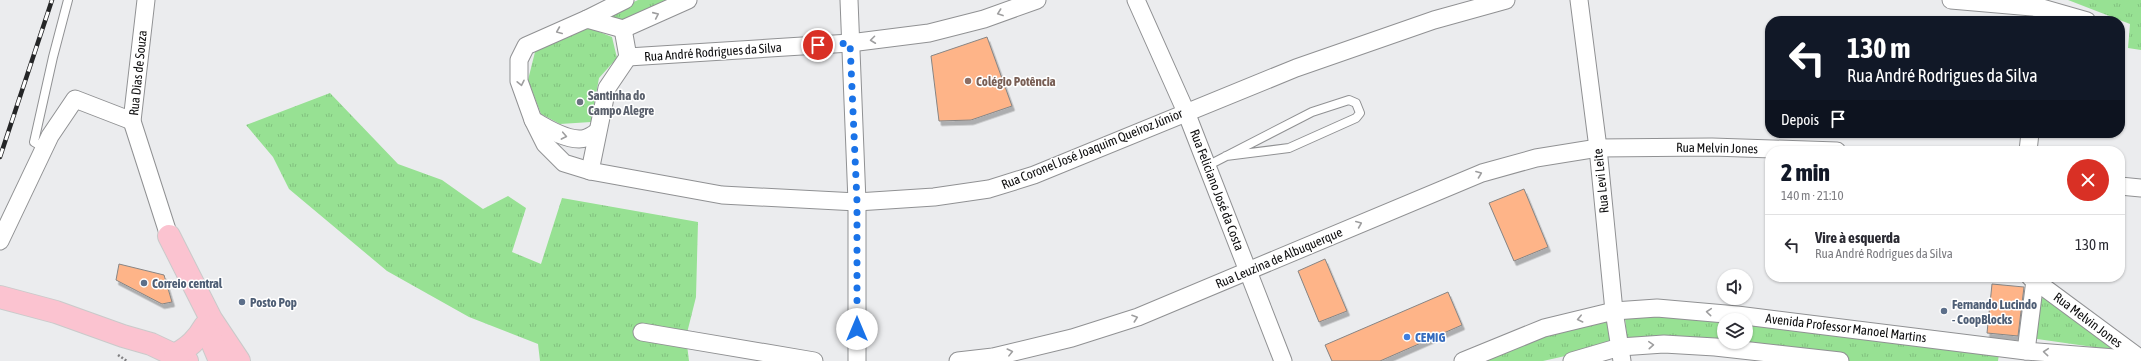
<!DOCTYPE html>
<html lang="pt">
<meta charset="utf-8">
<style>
:root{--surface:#fff;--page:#f7f7f7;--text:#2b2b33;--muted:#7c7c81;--line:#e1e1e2;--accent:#111827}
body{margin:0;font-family:"Asap Condensed",sans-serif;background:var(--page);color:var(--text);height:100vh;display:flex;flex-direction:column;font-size:15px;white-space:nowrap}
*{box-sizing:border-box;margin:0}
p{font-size:13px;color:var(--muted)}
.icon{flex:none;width:22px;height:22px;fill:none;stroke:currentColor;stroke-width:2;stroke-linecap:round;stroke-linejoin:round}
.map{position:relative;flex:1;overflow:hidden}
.drawer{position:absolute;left:1765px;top:146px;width:360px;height:136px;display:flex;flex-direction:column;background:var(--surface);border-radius:16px;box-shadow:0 1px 3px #0004}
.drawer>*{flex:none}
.hud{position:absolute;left:1765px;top:16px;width:360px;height:122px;border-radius:16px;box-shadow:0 1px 3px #0004;background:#111827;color:#fff;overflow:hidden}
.tools{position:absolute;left:1717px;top:269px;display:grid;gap:8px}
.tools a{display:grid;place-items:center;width:36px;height:36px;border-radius:50%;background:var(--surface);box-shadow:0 1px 3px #0004;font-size:20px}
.pin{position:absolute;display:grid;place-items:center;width:34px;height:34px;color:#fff;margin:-17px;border:2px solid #fff;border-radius:50%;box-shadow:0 1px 4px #0007}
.me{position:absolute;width:44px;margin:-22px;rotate:0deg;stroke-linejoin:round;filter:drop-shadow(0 0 3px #0008)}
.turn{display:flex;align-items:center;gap:14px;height:84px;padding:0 16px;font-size:18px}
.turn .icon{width:52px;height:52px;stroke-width:2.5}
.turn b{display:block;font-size:28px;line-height:34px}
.then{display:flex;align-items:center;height:38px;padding:0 16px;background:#0003;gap:8px;font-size:15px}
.round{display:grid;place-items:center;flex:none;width:42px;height:42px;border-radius:21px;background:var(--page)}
.headline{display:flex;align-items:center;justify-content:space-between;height:68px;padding:0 16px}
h1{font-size:24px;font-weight:800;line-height:30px;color:var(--accent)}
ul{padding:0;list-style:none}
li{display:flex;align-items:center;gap:12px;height:60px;padding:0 16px;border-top:1px solid var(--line)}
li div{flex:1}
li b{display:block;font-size:15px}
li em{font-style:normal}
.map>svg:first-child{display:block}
</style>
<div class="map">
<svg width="2141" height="361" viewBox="0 0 2141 361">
<defs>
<pattern id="park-tufts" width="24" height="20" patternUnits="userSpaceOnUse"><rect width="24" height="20" fill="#97e193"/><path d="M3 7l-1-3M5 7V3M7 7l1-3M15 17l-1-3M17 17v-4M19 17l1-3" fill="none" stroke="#81c07e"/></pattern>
<filter id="shadow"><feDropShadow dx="2.5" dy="4.5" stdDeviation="0" flood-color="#0004"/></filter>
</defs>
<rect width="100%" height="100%" fill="#ebecee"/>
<g fill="url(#park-tufts)">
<polygon points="638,0 674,0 623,24 597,19"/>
<polygon points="2068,0 2141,0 2141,50 2128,48 2130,24"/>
<polygon points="587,27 612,37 617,58 599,78 591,122 560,124 541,114 528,80 536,48"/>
<polygon points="330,93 398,164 442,180 483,209 508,196 526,208 512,252 541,264 562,198 698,222 696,297 686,337 689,361 540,361 538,344 469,317 387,271 289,189 273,157 246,125"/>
<polygon points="2043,296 2121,351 2030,338"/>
<polygon points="1700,315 1724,320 1724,342 1746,342 1746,321 2000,347 1998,361 1844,361 1628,346 1625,318"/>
<polygon points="1611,321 1614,345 1543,361 1475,361 1538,337"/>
</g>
<g fill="#feb488" stroke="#878584" filter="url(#shadow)">
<polygon points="987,37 1012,106 971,120 939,121 931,56"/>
<polygon points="1524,189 1548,247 1514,261 1489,203"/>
<polygon points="1325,259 1347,311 1319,322 1298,271"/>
<polygon points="119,264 164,275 172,302 162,304 116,280"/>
<polygon points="1992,284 2024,287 2018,336 1987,333"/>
<polygon points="1448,292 1462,325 1380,361 1332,361 1325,345"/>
</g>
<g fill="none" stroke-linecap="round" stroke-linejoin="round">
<defs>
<g id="service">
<polyline points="44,148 34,142 53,57 68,0"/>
<polyline points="1207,166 1312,112 1349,100 1356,103 1360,113 1356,118 1289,148 1226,156"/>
</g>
<g id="minor">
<polyline points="146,0 132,121 169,236"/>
<polyline points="688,0 623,29 587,19 526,46 519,60 519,81 533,120 545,144 564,163 590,171 722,195 857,202 934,197 989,189 1034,175 1296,68 1434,20 1506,0"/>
<polyline points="849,0 857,202 857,361"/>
<polyline points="1136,0 1186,112 1283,361"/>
<polyline points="1579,0 1598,148 1614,311 1622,361"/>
<polyline points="1951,0 2042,8 2087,21"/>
<polyline points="587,19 625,0"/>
<polyline points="623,29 628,57"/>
<polyline points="628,57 850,43 929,33 984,19 1037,0"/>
<path d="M533,120C546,128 570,143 586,138C590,137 594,134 597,132"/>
<polyline points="2028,151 2030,133"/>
<polyline points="590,171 607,88 628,57"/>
<polyline points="2120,186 2141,188"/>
<polyline points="0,241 50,136 75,99 132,121"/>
<polyline points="2030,277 2141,359"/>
<polyline points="642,332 814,361"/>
<polyline points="2026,351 2035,280"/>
<polyline points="958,361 993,357 1072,338 1138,317 1482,173 1536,158 1598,148 1712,147 1837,151"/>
<polyline points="1463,361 1544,328 1614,311 1657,308 1737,315 2026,351 2141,360"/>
<polyline points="1572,361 1620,347 1664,344 1715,347 1840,361"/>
</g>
<g id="trunk">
<polyline points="169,236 211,319 239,361"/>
<polyline points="0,297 56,312 123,336 151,344 187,361"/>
<polyline points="207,330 220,361"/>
<path d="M175,355C189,347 197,340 205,326"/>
</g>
</defs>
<use href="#service" stroke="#909193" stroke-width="10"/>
<use href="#minor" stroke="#909193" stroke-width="19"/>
<use href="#trunk" stroke="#cacaca" stroke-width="24"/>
<polyline stroke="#7f7f81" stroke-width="2.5" stroke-dasharray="2 2" stroke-linecap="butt" points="118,355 127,361"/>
<use href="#service" stroke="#fff" stroke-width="8"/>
<use href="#minor" stroke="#fff" stroke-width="17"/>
<use href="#trunk" stroke="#fbc3d0" stroke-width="22"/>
<defs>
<polyline id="rail" points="0,157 52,0"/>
</defs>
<use href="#rail" stroke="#252627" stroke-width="4.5"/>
<use href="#rail" stroke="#fff" stroke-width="3" stroke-dasharray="9" stroke-linecap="butt"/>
</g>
<defs><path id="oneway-chevron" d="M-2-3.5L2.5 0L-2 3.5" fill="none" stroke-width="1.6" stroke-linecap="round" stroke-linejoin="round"/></defs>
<g stroke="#9e9e9f">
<use href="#oneway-chevron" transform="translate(1000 13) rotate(160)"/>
<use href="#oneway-chevron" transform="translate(656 15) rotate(-24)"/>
<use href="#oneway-chevron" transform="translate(559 31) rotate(157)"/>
<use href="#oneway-chevron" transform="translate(873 40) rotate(173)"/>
<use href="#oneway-chevron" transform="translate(521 83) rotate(78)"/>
<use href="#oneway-chevron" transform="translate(564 136) rotate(11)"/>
<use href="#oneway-chevron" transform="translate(1479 174) rotate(-21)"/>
<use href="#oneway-chevron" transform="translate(1359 224) rotate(-23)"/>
<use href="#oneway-chevron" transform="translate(1709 312) rotate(-175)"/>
<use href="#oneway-chevron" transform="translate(1135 318) rotate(-19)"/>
<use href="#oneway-chevron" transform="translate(1580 319) rotate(167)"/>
<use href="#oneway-chevron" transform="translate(1651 345) rotate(-4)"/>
<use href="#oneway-chevron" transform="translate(1010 352) rotate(-14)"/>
<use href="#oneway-chevron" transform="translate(2046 352) rotate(-175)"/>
</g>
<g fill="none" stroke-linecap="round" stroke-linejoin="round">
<polyline stroke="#1a73e8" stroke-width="7" stroke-dasharray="0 12.6" points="818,45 850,43 857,202 857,329"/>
</g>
<circle fill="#8d6e63" stroke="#fff" stroke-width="1.5" cx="968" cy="81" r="4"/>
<circle fill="#6b7280" stroke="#fff" stroke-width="1.5" cx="580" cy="102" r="4"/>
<g fill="#5c6f8a" stroke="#fff" stroke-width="1.5">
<circle cx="144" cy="283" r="4"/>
<circle cx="242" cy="302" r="4"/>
<circle cx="1944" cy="311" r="4"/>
</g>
<circle fill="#3f7fe0" stroke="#fff" stroke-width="1.5" cx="1407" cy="337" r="4"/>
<g text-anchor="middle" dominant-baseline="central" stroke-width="3" stroke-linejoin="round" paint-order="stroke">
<g font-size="13" fill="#0d0d0e" stroke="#fff">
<text transform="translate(713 52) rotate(-4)">Rua André Rodrigues da Silva</text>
<text transform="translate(138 73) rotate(-84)">Rua Dias de Souza</text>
<text transform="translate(1717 148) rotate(1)">Rua Melvin Jones</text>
<text transform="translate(1092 149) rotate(-22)">Rua Coronel José Joaquim Queiroz Júnior</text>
<text transform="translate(1601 181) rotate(-96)">Rua Levi Leite</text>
<text transform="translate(1217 190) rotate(69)">Rua Feliciano José da Costa</text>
<text transform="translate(1279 258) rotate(-23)">Rua Leuzina de Albuquerque</text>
<text transform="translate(2088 320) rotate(37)">Rua Melvin Jones</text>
<text transform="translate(1846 328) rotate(7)">Avenida Professor Manoel Martins</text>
</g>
<g font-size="13" font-weight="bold" fill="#785e54" stroke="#fff" text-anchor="start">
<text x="976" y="81">Colégio Potência</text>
</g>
<g font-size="13" font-weight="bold" fill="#5b616d" stroke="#fff" text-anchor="start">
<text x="588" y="95">Santinha do<tspan x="588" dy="15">Campo Alegre</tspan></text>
</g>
<g font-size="13" font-weight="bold" fill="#4e5e75" stroke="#fff" text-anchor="start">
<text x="152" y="283">Correio central</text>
<text x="250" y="302">Posto Pop</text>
<text x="1952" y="304">Fernando Lucindo<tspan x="1952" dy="15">- CoopBlocks</tspan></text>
</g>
<g font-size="13" font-weight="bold" fill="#366cbe" stroke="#fff" text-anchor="start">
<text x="1415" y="337">CEMIG</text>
</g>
</g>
</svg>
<div class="tools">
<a><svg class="icon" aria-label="sound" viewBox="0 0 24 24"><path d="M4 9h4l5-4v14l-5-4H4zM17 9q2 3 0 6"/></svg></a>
<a><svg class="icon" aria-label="layers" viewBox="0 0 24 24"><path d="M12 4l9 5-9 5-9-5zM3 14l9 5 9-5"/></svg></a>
</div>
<div class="pin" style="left:818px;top:45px;background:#d93025"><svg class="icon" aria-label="arrive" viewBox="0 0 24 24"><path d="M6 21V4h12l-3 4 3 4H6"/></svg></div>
<svg class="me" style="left:857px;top:329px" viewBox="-20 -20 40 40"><circle r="19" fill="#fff"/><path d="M0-13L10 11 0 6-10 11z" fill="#1a73e8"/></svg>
<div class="hud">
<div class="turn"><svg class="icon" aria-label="left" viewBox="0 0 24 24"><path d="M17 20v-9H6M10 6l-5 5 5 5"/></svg><div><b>130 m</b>Rua André Rodrigues da Silva</div></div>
<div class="then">Depois<svg class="icon" aria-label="arrive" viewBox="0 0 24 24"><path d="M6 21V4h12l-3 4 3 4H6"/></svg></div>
</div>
<section class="drawer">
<div class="headline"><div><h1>2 min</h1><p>140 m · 21:10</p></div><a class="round" style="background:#d93025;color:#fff"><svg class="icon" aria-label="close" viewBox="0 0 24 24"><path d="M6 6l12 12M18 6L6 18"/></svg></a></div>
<ul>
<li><svg class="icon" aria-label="left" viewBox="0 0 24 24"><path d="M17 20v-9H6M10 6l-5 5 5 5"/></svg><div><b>Vire à esquerda</b><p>Rua André Rodrigues da Silva</p></div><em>130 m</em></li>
</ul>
</section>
</div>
